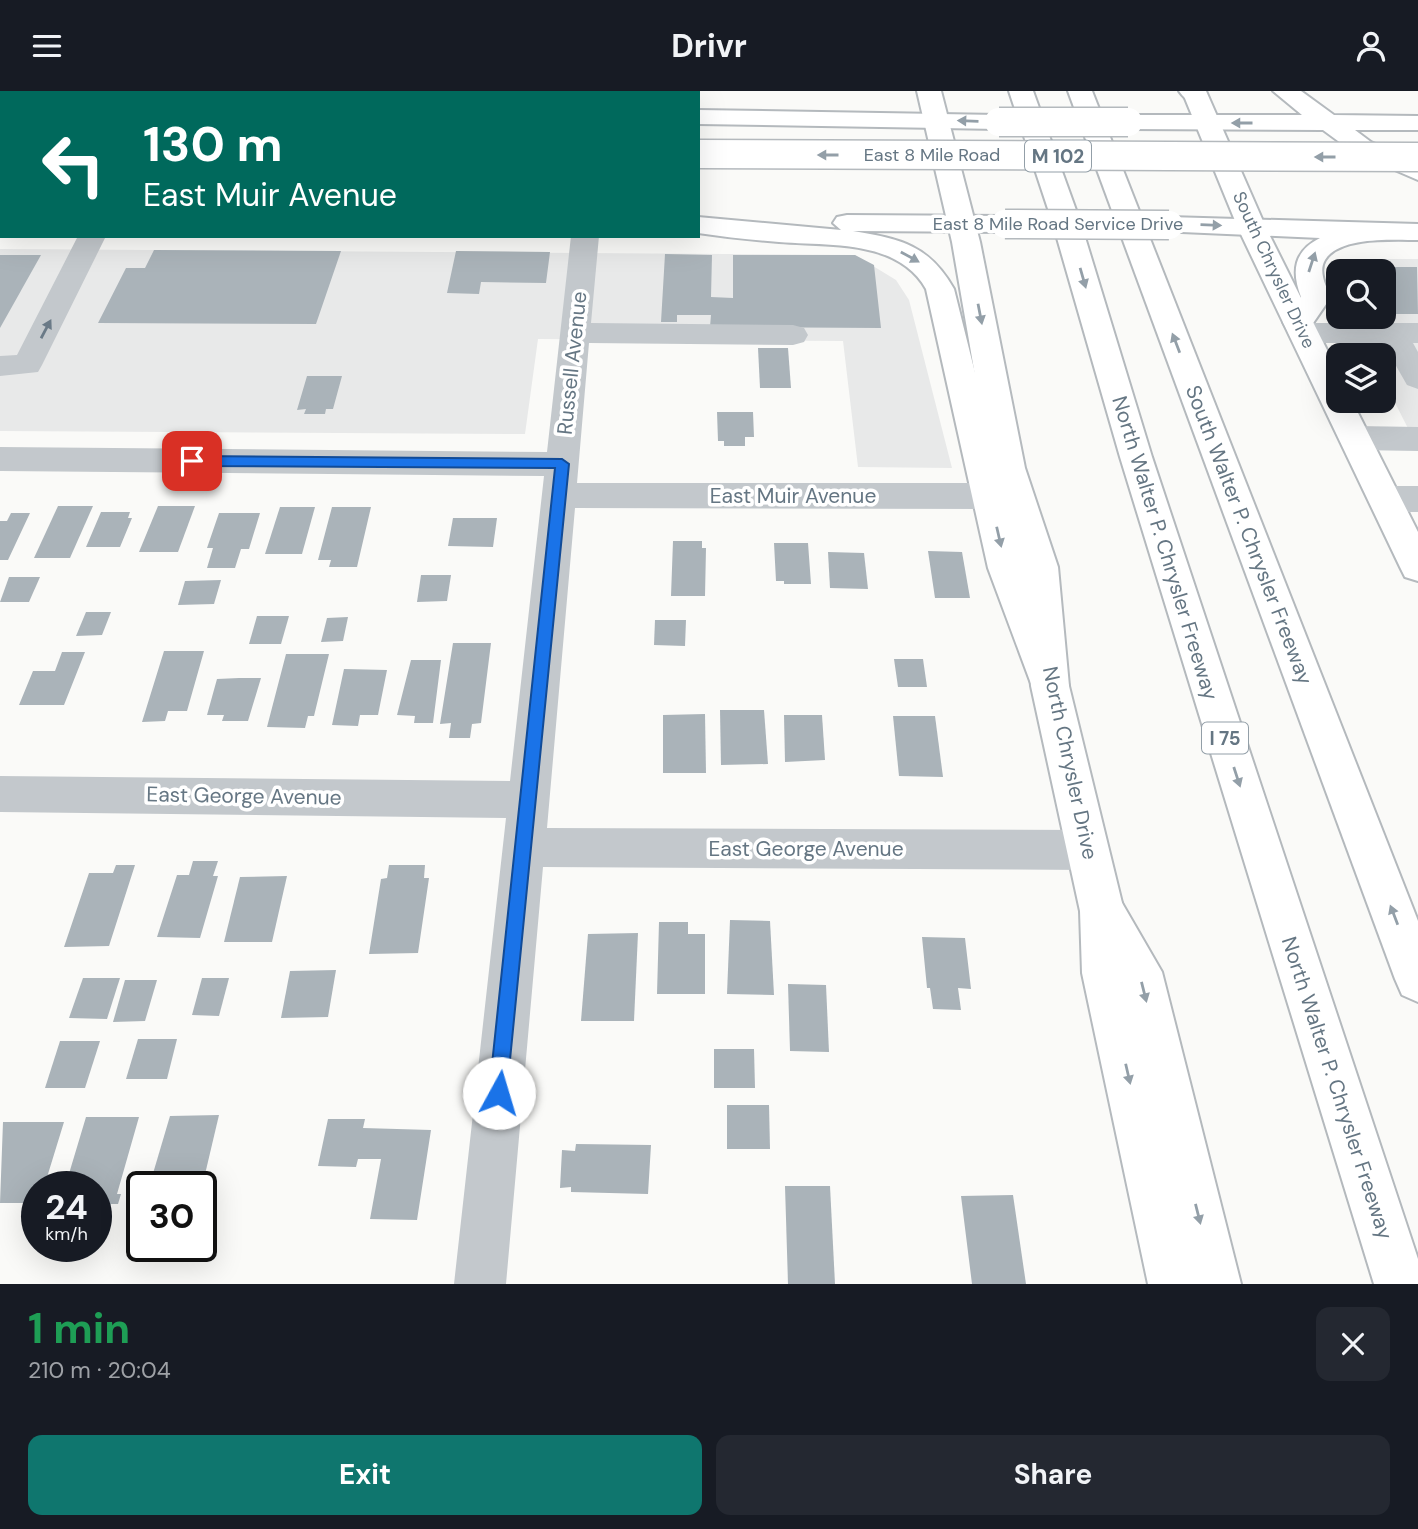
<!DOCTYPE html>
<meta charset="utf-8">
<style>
:root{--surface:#171b24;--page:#242831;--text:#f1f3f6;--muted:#9ea1a6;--accent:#0f766e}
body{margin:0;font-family:"DM Sans",sans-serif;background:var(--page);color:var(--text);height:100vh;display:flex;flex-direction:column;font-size:26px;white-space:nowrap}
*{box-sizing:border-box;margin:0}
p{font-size:23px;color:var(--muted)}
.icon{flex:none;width:38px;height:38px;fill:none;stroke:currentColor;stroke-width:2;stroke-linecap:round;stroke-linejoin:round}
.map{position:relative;height:1193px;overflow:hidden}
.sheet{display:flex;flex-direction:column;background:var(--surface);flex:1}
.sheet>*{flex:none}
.guide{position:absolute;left:0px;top:0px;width:700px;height:147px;box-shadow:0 7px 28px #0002;background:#00695c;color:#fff;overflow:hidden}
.fabs{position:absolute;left:1326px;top:168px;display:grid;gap:14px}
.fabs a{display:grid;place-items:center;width:70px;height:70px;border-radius:14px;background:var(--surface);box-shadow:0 7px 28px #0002;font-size:35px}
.speed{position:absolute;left:21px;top:1080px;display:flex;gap:14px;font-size:35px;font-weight:700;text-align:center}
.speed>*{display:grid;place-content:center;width:91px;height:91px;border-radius:50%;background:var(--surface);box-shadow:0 7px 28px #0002;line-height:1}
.speed small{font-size:18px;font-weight:400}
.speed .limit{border:4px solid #111;border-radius:10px;background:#fff;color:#111}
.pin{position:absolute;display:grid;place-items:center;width:60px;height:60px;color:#fff;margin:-30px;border-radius:14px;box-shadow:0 4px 10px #0006}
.me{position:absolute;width:77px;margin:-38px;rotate:6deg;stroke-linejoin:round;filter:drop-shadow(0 0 5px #0008)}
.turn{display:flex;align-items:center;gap:24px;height:147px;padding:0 28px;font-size:32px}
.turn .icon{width:91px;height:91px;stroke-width:2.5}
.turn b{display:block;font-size:49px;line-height:60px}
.round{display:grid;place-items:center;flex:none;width:74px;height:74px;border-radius:14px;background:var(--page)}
.summary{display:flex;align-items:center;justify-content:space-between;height:119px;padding:0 28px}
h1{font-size:42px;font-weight:700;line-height:52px;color:#1e9e55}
.button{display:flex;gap:14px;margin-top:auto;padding:14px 28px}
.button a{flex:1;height:80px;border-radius:14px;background:var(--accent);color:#fff;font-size:28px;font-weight:700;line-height:80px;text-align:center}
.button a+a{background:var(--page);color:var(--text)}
header{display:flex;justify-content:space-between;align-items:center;height:91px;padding:0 28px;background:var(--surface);font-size:32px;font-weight:700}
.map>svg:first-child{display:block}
</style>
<header><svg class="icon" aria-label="menu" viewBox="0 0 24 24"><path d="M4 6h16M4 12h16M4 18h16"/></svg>Drivr<svg class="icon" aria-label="person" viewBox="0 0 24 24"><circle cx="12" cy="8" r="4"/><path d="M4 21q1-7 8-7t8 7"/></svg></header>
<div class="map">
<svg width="1418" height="1193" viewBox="0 0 1418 1193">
<rect width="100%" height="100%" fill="#fafaf8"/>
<g fill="#e8e9e9">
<polygon points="0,158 855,164 896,189 909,209 952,377 858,376 843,250 538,248 525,343 0,340"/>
<polygon points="1351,168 1418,168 1418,357 1384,290 1384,264 1371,264 1352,226 1384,226 1384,180 1340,180"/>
</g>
<g fill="#aab3b9">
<polygon points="154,159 341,160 316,233 98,232 126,177 145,177"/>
<polygon points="456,160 550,161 546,192 481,191 479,203 447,202"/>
<polygon points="665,163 712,164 711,206 733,207 733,164 855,164 874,174 881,237 710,236 711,224 677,224 677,231 661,231"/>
<polygon points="0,164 41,164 0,237"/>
<polygon points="1384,176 1417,176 1418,223 1384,223 1384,180 1379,180"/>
<polygon points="758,257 788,257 791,297 760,297"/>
<polygon points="307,285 342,285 333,318 326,318 325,323 304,323 306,318 297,319"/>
<polygon points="717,321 753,321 754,346 745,346 745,355 724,355 724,350 718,350"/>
<polygon points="58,415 93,415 70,467 34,467"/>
<polygon points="158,415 195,415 178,461 139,461"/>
<polygon points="280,416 315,416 302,463 265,463"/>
<polygon points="332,416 371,416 357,476 329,476 331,469 318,469"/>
<polygon points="101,421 130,421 128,427 132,427 120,456 86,456"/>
<polygon points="11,422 30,422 8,469 0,469 0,430 7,430"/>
<polygon points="219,422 260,422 249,458 241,458 235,477 207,477 213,457 207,457"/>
<polygon points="453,427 497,427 493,456 448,455"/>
<polygon points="673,450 702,450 702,457 706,457 705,505 671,505"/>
<polygon points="774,452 808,452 811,493 784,493 784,490 776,490"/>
<polygon points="928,460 962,461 970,507 935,507"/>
<polygon points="828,461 864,462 868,498 830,497"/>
<polygon points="421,484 451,484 447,510 417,511"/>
<polygon points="9,486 40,486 29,511 0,511"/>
<polygon points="221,489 214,513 178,514 185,490"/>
<polygon points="86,521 111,521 102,544 76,545"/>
<polygon points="257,525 289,525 281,553 249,553"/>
<polygon points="348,526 343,550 321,551 327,527"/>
<polygon points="655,529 686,529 685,555 654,554"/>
<polygon points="453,552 491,552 481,632 472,633 470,647 449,647 451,632 440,633"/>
<polygon points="164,560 204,560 187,620 168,620 165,630 142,631"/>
<polygon points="62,561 85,561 64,614 19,614 33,580 55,580"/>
<polygon points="286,563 329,563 314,625 308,625 305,637 267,636"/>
<polygon points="894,568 923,568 927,596 898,596"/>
<polygon points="411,569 441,569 433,632 414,632 415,625 397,624"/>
<polygon points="344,578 387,579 378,624 360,624 358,635 332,634"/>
<polygon points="239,587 261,587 248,630 222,630 224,624 207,624 217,588"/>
<polygon points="720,619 764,619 768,673 721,674"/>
<polygon points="705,623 706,682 663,682 663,624"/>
<polygon points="784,624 822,624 825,669 785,671"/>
<polygon points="893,625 935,625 943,686 899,685"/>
<polygon points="193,770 218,770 213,785 218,785 200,847 157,846 177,784 189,784"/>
<polygon points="116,774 135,774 109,855 64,856 89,782 113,782"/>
<polygon points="389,774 425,774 424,787 429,787 418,862 369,863 381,788 387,787"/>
<polygon points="287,785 272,851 224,851 240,786"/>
<polygon points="730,829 770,830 774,904 727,903"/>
<polygon points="659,831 688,831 688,843 705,843 705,903 657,903"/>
<polygon points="638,842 634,930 581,930 588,843"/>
<polygon points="922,846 965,847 971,898 958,897 961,919 933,918 930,897 927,897"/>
<polygon points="336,879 328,926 281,927 290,880"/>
<polygon points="83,887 120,887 107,928 69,927"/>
<polygon points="202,887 229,887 219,925 192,924"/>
<polygon points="125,889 157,889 145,930 113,931"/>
<polygon points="788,893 826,894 829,961 790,960"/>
<polygon points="138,948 177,948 167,988 126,988"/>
<polygon points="60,950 100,950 85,997 45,997"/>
<polygon points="714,958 754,958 755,997 714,997"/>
<polygon points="727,1014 769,1014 770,1058 727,1058"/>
<polygon points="219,1024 202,1096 149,1096 170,1025"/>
<polygon points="86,1026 139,1026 117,1103 121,1103 118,1113 111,1113 109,1121 96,1122 96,1096 65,1096"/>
<polygon points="328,1028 365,1028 363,1037 431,1039 417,1129 370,1128 381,1068 358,1068 356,1076 318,1075"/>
<polygon points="3,1031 64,1031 44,1096 37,1096 37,1112 0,1112"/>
<polygon points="576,1053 651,1054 648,1103 571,1101 571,1096 560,1097 562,1059 575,1060"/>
<polygon points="785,1095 830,1095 835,1193 788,1193"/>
<polygon points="1013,1104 1026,1193 972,1193 961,1105"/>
</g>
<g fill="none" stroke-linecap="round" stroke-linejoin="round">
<defs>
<g id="major">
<polygon points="917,0 941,0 980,151 1025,377 1058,476 1069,595 1124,820 1128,882 1200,1193 1148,1193 1082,882 1080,820 1031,595 1022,476 991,377 952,151"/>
<polygon points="1182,0 1206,0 1266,137 1339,283 1339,310 1352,310 1418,441 1418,490 1405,486 1400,476 1238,137"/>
</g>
<g id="highway">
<polygon points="1009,0 1033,0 1081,133 1152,366 1418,1168 1418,1193 1374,1193 1120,366 1053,133"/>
<polygon points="1068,0 1092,0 1418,830 1418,911 1402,904 1395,888"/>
<path d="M1179,0H1204L1207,4L1204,9C1192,12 1186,10 1179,0Z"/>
<polygon points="1273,0 1301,0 1334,24 1418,25 1418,39 1355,39 1371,51 1418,71 1418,89 1353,61 1323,39 1128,38 1119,36 1116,31 1119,26 1128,24 1302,24"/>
<polygon points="698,19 999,24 1008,26 1011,31 1008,36 999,38 698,33"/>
<rect x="0" y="26" width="2" height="14"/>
<rect x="0" y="53" width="2" height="16"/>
<rect x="0" y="91" width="2" height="16"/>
<path d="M847,124L1005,125L1015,127L1019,133L1015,139L1005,141L853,140C901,148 929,154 954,198L1024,477L1069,595L1064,606L1050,611L1036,606L988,477L926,198C898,148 828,155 779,151C752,149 725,146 698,142V126L841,139L833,132L837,126Z"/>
<path d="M1169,126L1418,133V149C1395,149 1339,145 1325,169C1318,180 1326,196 1331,206L1309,238L1298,241L1287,238L1283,231L1301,206C1291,180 1294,160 1320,147L1159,140L1155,134L1159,128Z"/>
<rect x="0" y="128" width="2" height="16"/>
<polygon points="1102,799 1118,805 1162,881 1241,1193 1189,1193 1118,888 1080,820 1086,805"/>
</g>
</defs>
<use href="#major" stroke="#b5babe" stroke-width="4"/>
<use href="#highway" stroke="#b4b9bd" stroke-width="4"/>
<g fill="#c3c8cc" fill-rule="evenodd">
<polygon points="84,0 108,0 83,2"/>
<polygon points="216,0 240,0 215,2"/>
<polygon points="324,0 348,0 323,2"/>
<polygon points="591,0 615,0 590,2"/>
<polygon points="78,145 106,145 42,274 38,281 0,285 0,265 17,264"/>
<polygon points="571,145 599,145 591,232 793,234 804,237 808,244 804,251 793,254 589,252 577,392 981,392 988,389 996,370 1008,367 1020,370 1025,379 1014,405 987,418 575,417 547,737 1088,739 1103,745 1109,759 1103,773 1088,779 543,776 506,1193 454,1193 506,727 0,721 0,685 510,690 544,385 0,380 0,356 547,361"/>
<polygon points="1303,232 1418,232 1418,252 1413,252 1418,261 1418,298 1407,294 1383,252 1303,252 1292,249 1288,242 1292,235"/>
<polygon points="1356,335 1418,336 1418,360 1356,359 1345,355 1340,347 1345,339"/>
<polygon points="1386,395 1418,395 1418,421 1386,421 1374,417 1369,408 1374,399"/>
</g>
<use href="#major" fill="#fff" fill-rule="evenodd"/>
<use href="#highway" fill="#fff" fill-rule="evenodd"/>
<defs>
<g id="highway-bridge">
<polyline points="999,31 1128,31"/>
<polyline points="698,63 1418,66"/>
<polyline points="1005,133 1169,134"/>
</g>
</defs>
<use href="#highway-bridge" stroke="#b4b9bd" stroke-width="31" stroke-linecap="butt"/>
<use href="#highway-bridge" stroke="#fff" stroke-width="28"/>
</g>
<defs><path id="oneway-solid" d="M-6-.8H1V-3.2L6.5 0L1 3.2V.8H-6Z" transform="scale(1.75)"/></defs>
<g fill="#939fa8">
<use href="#oneway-solid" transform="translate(968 30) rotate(-178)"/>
<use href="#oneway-solid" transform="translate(1242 32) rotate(-180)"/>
<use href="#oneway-solid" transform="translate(828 64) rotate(-180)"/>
<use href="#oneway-solid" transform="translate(1325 66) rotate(-180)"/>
<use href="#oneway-solid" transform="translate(1211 134) rotate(2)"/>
<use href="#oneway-solid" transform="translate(910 166) rotate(29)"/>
<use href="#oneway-solid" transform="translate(1312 171) rotate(-72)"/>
<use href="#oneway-solid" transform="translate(1083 187) rotate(74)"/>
<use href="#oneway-solid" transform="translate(980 223) rotate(79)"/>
<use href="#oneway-solid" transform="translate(1176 252) rotate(-111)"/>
<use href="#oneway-solid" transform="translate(999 446) rotate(77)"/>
<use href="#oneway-solid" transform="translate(1237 686) rotate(72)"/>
<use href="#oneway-solid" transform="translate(1394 824) rotate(-111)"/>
<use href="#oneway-solid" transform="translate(1144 901) rotate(76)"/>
<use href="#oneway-solid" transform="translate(1128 983) rotate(77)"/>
<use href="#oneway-solid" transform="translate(1198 1123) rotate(76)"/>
</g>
<use fill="#6a7a87" href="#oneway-solid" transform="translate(46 238) rotate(-62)"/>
<polygon fill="#1a73e8" stroke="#114b97" stroke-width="2" points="192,365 562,368 569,373 506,1009 499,1011 492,1009 489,1002 555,377 192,375 185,370"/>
<g text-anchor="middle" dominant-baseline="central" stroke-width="7" stroke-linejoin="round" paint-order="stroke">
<g font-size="18" fill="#657683" stroke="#fff">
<text x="932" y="64">East 8 Mile Road</text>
<text x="1058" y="133">East 8 Mile Road Service Drive</text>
<text transform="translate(1274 179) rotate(65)">South Chrysler Drive</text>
</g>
<g fill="#fff" stroke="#939fa8" stroke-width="2">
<rect x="1025" y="49.5" width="66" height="31" rx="5"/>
<rect x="1202" y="631.5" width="46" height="31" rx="5"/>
</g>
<g font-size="19" font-weight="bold" fill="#657683">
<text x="1058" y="65">M 102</text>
<text x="1225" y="647">I 75</text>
</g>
<g font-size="21" fill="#657683" stroke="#fff">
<text transform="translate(572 272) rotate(-84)">Russell Avenue</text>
<text x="793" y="405">East Muir Avenue</text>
<text transform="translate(1249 444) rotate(69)">South Walter P. Chrysler Freeway</text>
<text transform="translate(1165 457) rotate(73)">North Walter P. Chrysler Freeway</text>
<text transform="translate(1070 672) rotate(78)">North Chrysler Drive</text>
<text transform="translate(244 705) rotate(1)">East George Avenue</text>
<text x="806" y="758">East George Avenue</text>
<text transform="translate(1337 997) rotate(72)">North Walter P. Chrysler Freeway</text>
</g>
</g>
</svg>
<div class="fabs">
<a><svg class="icon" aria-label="search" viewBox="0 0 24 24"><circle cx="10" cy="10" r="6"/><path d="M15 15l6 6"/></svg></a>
<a><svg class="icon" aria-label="layers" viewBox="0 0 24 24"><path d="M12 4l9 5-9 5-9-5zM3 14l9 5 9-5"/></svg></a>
</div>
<div class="speed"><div>24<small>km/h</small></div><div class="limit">30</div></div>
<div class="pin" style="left:192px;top:370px;background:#d93025"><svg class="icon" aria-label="arrive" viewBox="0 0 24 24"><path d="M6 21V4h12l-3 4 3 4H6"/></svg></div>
<svg class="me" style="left:499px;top:1002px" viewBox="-20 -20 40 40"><circle r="19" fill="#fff"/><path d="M0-13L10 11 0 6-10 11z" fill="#1a73e8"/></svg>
<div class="guide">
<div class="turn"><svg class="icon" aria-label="left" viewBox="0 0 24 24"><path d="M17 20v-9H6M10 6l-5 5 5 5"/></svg><div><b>130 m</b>East Muir Avenue</div></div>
</div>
</div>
<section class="sheet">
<div class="summary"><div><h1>1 min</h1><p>210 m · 20:04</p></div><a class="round"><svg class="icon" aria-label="close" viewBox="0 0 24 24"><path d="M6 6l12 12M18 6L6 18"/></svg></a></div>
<div class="button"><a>Exit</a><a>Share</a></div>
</section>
